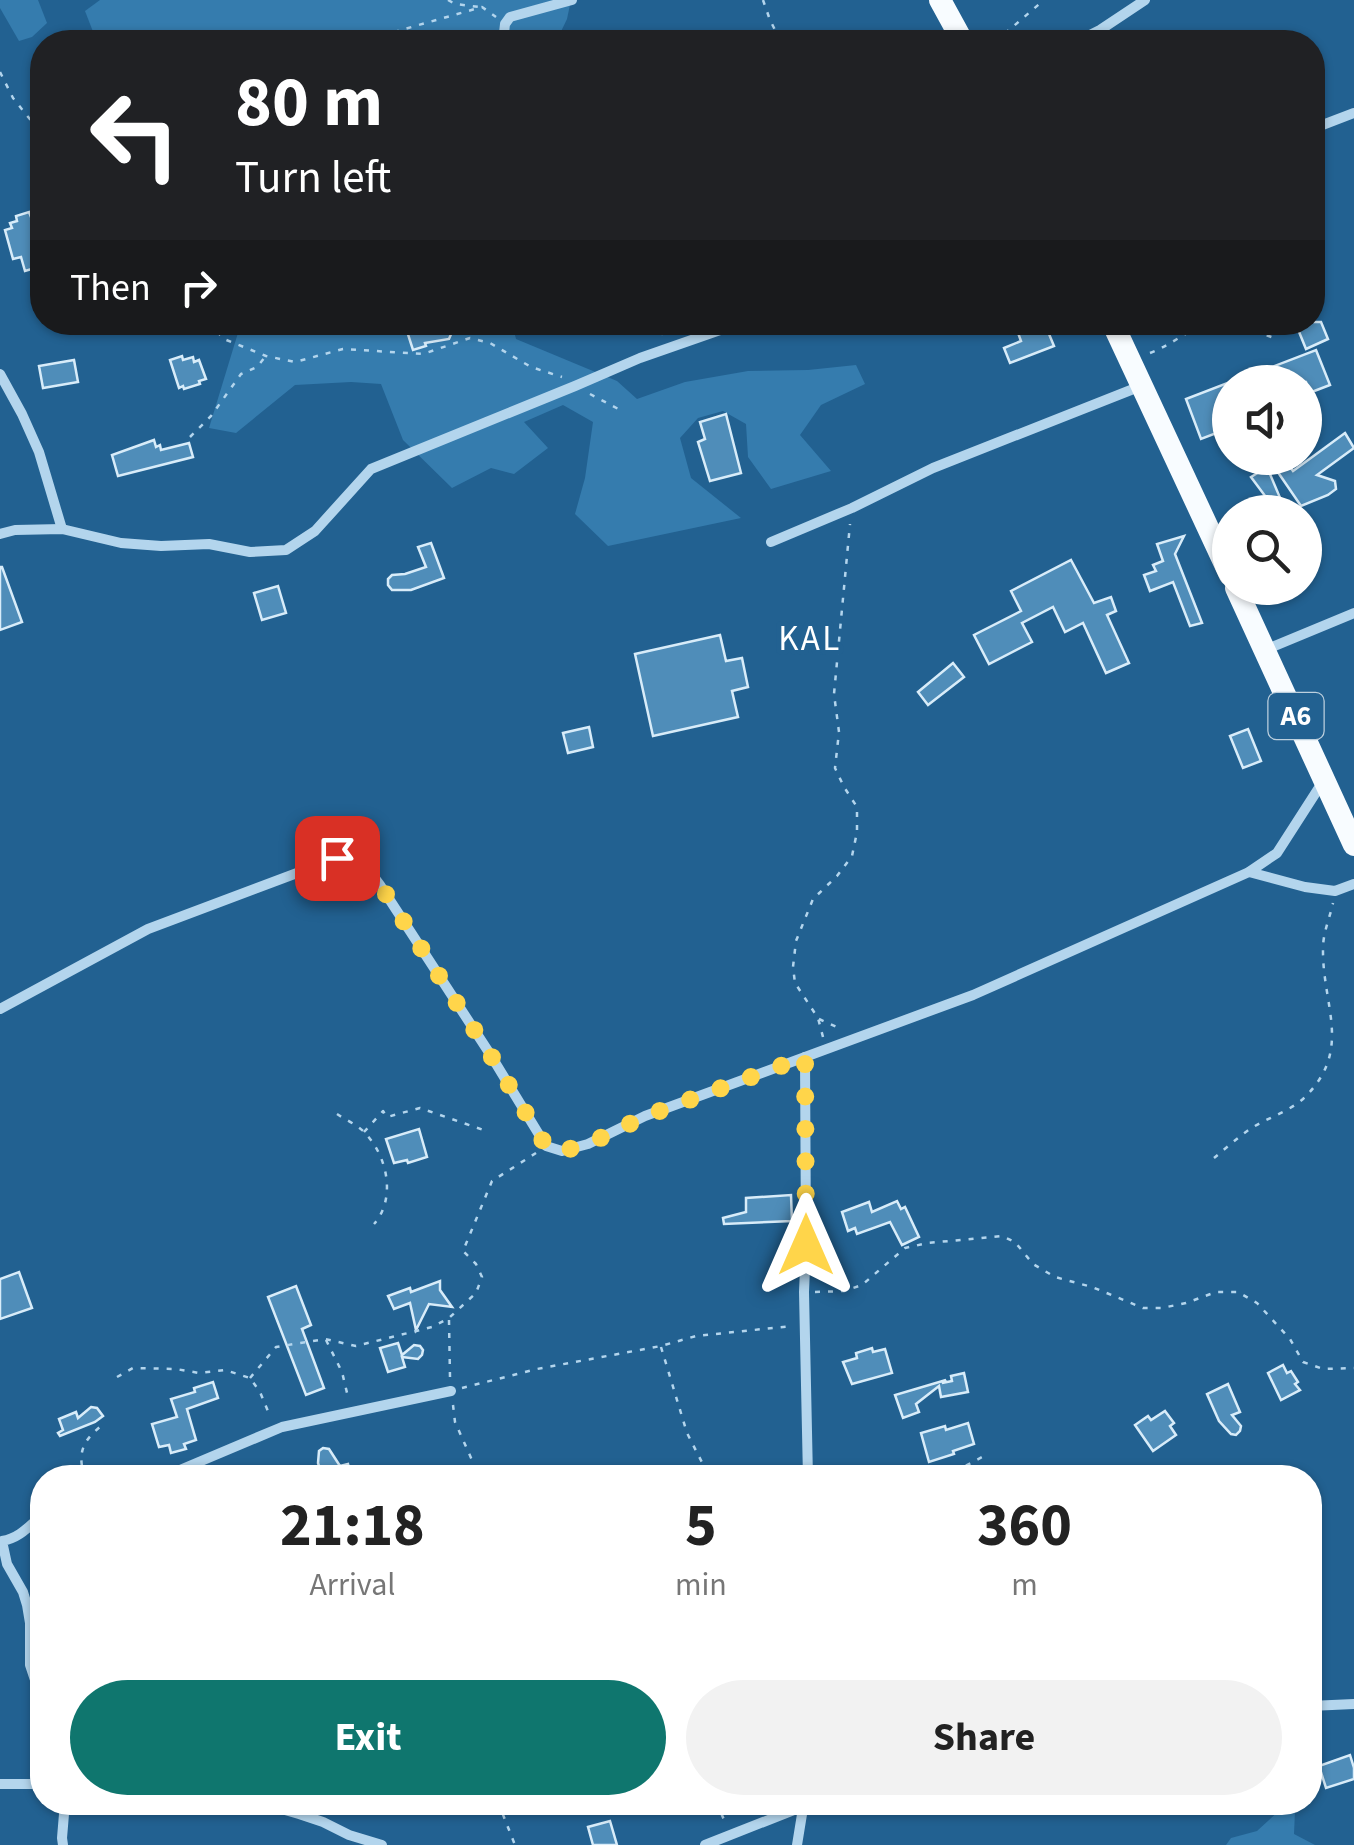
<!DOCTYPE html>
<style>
:root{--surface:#fff;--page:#f2f2f2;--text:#222;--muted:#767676;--accent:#0f766e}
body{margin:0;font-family:"Source Sans 3",sans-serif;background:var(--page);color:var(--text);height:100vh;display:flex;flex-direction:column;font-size:38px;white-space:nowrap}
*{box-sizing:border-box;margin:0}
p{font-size:32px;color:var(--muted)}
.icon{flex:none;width:55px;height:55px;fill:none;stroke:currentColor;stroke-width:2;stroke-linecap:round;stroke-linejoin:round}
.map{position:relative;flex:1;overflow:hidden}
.drawer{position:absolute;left:30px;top:1465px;width:1292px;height:350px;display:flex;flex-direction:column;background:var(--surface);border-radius:40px;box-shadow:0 2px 8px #0004}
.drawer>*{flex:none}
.top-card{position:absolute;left:30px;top:30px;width:1295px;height:305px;border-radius:40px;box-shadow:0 2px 8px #0004;background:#202124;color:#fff;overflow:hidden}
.tools{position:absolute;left:1212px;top:365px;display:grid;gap:20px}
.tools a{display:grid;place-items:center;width:110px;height:110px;border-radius:50%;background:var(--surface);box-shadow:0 2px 8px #0004;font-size:50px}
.pin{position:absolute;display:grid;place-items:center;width:85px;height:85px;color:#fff;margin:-42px;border-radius:20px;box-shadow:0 5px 15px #0006}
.me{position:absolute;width:110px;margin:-55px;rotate:0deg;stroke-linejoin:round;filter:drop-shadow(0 0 8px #0008)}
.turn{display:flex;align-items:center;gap:35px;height:210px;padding:0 40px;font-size:45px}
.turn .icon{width:130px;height:130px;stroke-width:2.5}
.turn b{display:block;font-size:70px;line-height:85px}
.then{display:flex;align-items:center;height:95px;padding:0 40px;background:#0003;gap:20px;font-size:38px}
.eta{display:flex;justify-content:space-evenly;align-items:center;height:170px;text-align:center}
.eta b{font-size:60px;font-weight:700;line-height:70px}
.button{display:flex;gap:20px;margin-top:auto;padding:20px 40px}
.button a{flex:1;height:115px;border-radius:60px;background:var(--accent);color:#fff;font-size:40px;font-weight:700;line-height:115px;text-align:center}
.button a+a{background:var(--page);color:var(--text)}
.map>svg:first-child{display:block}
</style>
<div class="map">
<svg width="1354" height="1845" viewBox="0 0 1354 1845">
<rect width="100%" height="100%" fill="#226191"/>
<g fill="#357cae">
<polygon points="0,0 38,0 47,23 32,37 19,41 0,8"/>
<polygon points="100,0 571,0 567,19 556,42 97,42 85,11"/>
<polygon points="241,323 512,323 516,339 617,381 637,399 685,382 748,371 808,370 856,365 865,384 821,405 800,435 831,471 771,489 748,457 746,424 723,411 698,418 680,438 691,478 741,518 608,546 575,514 585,478 593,422 563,405 524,422 548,448 514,474 491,468 452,488 403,440 381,384 351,382 295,385 236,433 209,428"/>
<polygon points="1281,1809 1295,1811 1294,1834 1315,1845 1226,1845 1231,1838 1257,1831"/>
</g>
<g fill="#4f8db9" stroke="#d8ecf9" stroke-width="2.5">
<polygon points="29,212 31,217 42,214 42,266 25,271 21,257 13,259 5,230 12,228 10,223 17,221 16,216"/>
<polygon points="404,322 444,322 452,332 449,339 425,343 426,346 413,350"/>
<polygon points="1014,322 1044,322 1054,346 1010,363 1004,348 1021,341"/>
<polygon points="1295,322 1321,322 1328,339 1306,349"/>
<polygon points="1316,350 1330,385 1309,393 1306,382 1233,382"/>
<polygon points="182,356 183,360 193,357 194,362 199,360 206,379 199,381 200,384 184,389 183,386 179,388 170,360"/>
<polygon points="74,360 78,382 43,388 39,366"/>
<polygon points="1230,382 1230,410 1221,413 1227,429 1201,439 1186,399"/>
<polygon points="726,414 741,473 710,481 698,442 705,439 700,422"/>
<polygon points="1345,433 1354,448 1317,475 1335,481 1336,489 1328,495 1301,506 1273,465 1283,458 1293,471"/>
<polygon points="154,440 156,447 160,445 161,450 189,443 193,457 118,476 112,455"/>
<polygon points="1267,467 1286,512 1277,512 1251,477"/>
<polygon points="1184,536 1175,554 1202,623 1190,626 1173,582 1150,591 1144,575 1156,571 1153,565 1163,561 1157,544"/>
<polygon points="431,543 444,578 411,590 392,590 388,585 388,579 392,575 405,574 426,567 418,547"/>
<polygon points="1071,560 1094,603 1111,597 1116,611 1107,615 1129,663 1106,673 1083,623 1065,632 1053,607 1022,623 1032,642 989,664 974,635 1021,611 1011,591"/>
<polygon points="0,567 2,567 22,622 0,630"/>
<polygon points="278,586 286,613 262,620 254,593"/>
<polygon points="720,635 726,661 742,658 748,687 732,691 738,717 653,736 635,654"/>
<polygon points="953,663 964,677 928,705 918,692"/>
<polygon points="589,727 593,747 568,753 563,733"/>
<polygon points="1248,729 1261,761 1243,768 1230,736"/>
<polygon points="419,1129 427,1157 408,1163 407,1160 394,1163 386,1139"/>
<polygon points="791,1195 792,1221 724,1224 723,1218 746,1212 746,1198"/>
<polygon points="897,1201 901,1209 905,1207 919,1237 902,1245 890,1222 857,1234 855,1228 848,1231 842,1212 869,1202 872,1212"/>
<polygon points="19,1272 32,1308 0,1319 0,1279"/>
<polygon points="440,1281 440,1290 452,1307 429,1304 416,1330 410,1303 394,1309 388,1296 410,1288 411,1292"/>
<polygon points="296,1286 311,1325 302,1329 324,1388 306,1395 268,1297"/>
<polygon points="398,1343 402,1355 414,1345 420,1346 423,1350 422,1355 418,1359 402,1357 405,1367 388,1372 380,1348"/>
<polygon points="872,1348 873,1352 885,1349 892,1373 852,1384 843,1362 857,1358 856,1353"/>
<polygon points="1283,1365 1287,1373 1291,1371 1298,1382 1295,1384 1300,1390 1281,1400 1268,1373"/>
<polygon points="964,1373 968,1392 941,1397 939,1386 916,1404 919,1412 903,1418 895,1395 946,1380 942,1383 952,1381 951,1376"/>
<polygon points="213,1382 218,1398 187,1409 196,1440 184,1444 186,1449 171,1453 169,1445 159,1447 152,1424 177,1417 171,1399 195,1392 194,1388"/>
<polygon points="1228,1384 1240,1412 1232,1415 1241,1426 1240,1431 1236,1435 1231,1434 1219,1421 1207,1394"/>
<polygon points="91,1407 97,1408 103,1416 95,1422 60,1436 58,1433 63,1430 59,1419 76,1412 78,1418"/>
<polygon points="1165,1411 1174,1423 1170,1426 1176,1435 1153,1451 1135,1425 1148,1416 1151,1420"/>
<polygon points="968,1423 974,1444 953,1451 954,1454 929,1462 921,1433 945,1426 946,1430"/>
<polygon points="323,1448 329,1449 340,1466 348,1464 352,1478 314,1478 313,1474 321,1472 318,1463 319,1451"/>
<polygon points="1350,1755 1354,1768 1354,1779 1326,1788 1319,1766"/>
<polygon points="610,1821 617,1845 593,1845 588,1827"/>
</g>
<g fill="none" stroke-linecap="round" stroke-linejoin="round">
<g stroke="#b3d5ed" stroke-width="2.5" stroke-dasharray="5 8" stroke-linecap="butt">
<polyline points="448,0 455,4 480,7"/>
<polyline points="763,0 770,20 781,42"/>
<polyline points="394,32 482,7 496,17"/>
<polyline points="995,42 1044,0"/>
<polyline points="0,72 13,98 33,123 42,152"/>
<polyline points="32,289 42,286"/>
<polyline points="208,322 224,339 266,356 295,362 343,349 423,354 470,338 490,343 531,367 562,377"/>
<polyline points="660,322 663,335"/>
<polyline points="1230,322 1277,339"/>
<path d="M1150,353C1171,345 1188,330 1210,322"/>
<polyline points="590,394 624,412"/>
<polyline points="190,437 211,416 241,374 257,367 265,357"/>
<polyline points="819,1019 839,1028"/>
<polyline points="823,1037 818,1018 795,983 793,967 796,941 813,899 837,876 852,856 857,832 857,807 844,787 835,768 839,732 834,694 850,524"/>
<path d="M337,1114C346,1120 358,1125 365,1133C388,1157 396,1199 374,1224"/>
<polyline points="364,1132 383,1111 387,1117 420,1108 489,1132"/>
<path d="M1214,1158C1225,1149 1237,1138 1250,1129C1267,1118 1288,1112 1303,1099C1354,1050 1322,1007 1323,948C1323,933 1330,917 1333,903"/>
<polyline points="815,1292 844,1291 862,1285 905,1248 928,1243 1002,1236 1015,1242 1033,1264 1055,1277 1092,1287 1143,1308 1162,1308 1186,1303 1216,1292 1238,1292 1257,1303 1290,1339 1303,1362 1323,1369 1354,1368"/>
<polyline points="449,1320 450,1377"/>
<polyline points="326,1340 342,1372 348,1397"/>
<polyline points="661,1347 687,1433 710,1478"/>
<polyline points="117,1377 133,1368 176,1369 199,1373 225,1370 250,1378 260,1392 270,1416"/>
<polyline points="250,1378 276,1347 325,1339 356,1346 432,1327 449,1318 476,1293 482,1277 476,1264 463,1251 492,1181 536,1153"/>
<polyline points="462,1388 537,1369 661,1346 696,1336 792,1326"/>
<polyline points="453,1405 455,1422 480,1478"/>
<polyline points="215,1469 217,1478"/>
<path d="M85,1478C76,1451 84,1439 105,1423"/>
<polyline points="468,1478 476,1472"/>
<polyline points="943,1478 984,1456"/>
<polyline points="498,1802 515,1845"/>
<polyline points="716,1802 726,1824"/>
</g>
<g stroke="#b3d5ed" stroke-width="10">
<polyline points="503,42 505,24 510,17 572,0"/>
<polyline points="1076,42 1100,30 1145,0"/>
<polyline points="1312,129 1354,113"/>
<polyline points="0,374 22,414 39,452 62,529"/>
<polyline points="0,534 15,530 62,529 121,543 161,546 209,544 250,552 286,550 315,531 371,469 575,386 640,358 743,322"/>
<polyline points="771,542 852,508 933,468 1141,386"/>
<polyline points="1265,650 1354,613"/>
<polyline points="1249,872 1305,887 1335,891 1354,884"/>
<polyline points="0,1009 148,929 337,858 365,865 380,885 490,1054 546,1146 562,1151 588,1144 645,1116 973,995 1249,872 1277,853 1322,783"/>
<polyline points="805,1057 806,1245 804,1292 808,1478"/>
<polyline points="141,1478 168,1475 282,1427 451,1391"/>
<path d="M42,1515C29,1526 20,1538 2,1541L7,1564L23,1592L27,1605L30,1623V1665L42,1701"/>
<polyline points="1310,1706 1354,1704"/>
<polyline points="0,1784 42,1784"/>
<polyline points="257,1802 299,1814 323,1822 349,1835 382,1845"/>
<polyline points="63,1845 62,1838 65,1802"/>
<polyline points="705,1845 814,1802"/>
<polyline points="797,1845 804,1802"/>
</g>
<g stroke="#f8fcff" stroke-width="22">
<polyline points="940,0 963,42"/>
<polyline points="1112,322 1230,575"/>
<polyline points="1236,588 1354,845"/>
</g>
</g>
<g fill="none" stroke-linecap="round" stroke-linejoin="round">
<polyline stroke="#ffd54a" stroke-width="18" stroke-dasharray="0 32.4" points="337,858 365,865 380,885 490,1054 546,1146 562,1151 588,1144 646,1116 805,1057 806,1245"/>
</g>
<g text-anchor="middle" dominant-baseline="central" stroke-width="10" stroke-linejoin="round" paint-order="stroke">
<rect fill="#226191" stroke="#bdd0de" stroke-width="2.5" x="1268.5" y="693" width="55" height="46" rx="8"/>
<g font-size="28" font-weight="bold" fill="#fff">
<text x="1296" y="716">A6</text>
</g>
<g font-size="35" letter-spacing="2.5" fill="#fff" stroke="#226191">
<text x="810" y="639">KAL</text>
</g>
</g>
</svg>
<div class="tools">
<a><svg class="icon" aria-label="sound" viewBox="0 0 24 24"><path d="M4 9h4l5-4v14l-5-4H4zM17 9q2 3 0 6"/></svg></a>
<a><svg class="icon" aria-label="search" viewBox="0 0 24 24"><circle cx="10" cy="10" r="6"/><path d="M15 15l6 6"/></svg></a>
</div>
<div class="pin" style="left:337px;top:858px;background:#d93025"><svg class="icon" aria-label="arrive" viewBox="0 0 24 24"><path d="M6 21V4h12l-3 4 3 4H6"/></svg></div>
<svg class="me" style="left:806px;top:1245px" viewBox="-20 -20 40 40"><path d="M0-17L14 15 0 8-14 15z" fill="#ffd54a" stroke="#fff" stroke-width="4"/></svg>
<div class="top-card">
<div class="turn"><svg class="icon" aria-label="left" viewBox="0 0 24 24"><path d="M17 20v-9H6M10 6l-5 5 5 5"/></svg><div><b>80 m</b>Turn left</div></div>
<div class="then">Then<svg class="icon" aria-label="right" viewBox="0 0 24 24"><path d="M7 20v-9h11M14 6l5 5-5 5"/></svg></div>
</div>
<section class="drawer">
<div class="eta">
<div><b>21:18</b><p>Arrival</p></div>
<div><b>5</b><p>min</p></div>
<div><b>360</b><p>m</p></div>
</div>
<div class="button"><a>Exit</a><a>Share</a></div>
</section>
</div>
